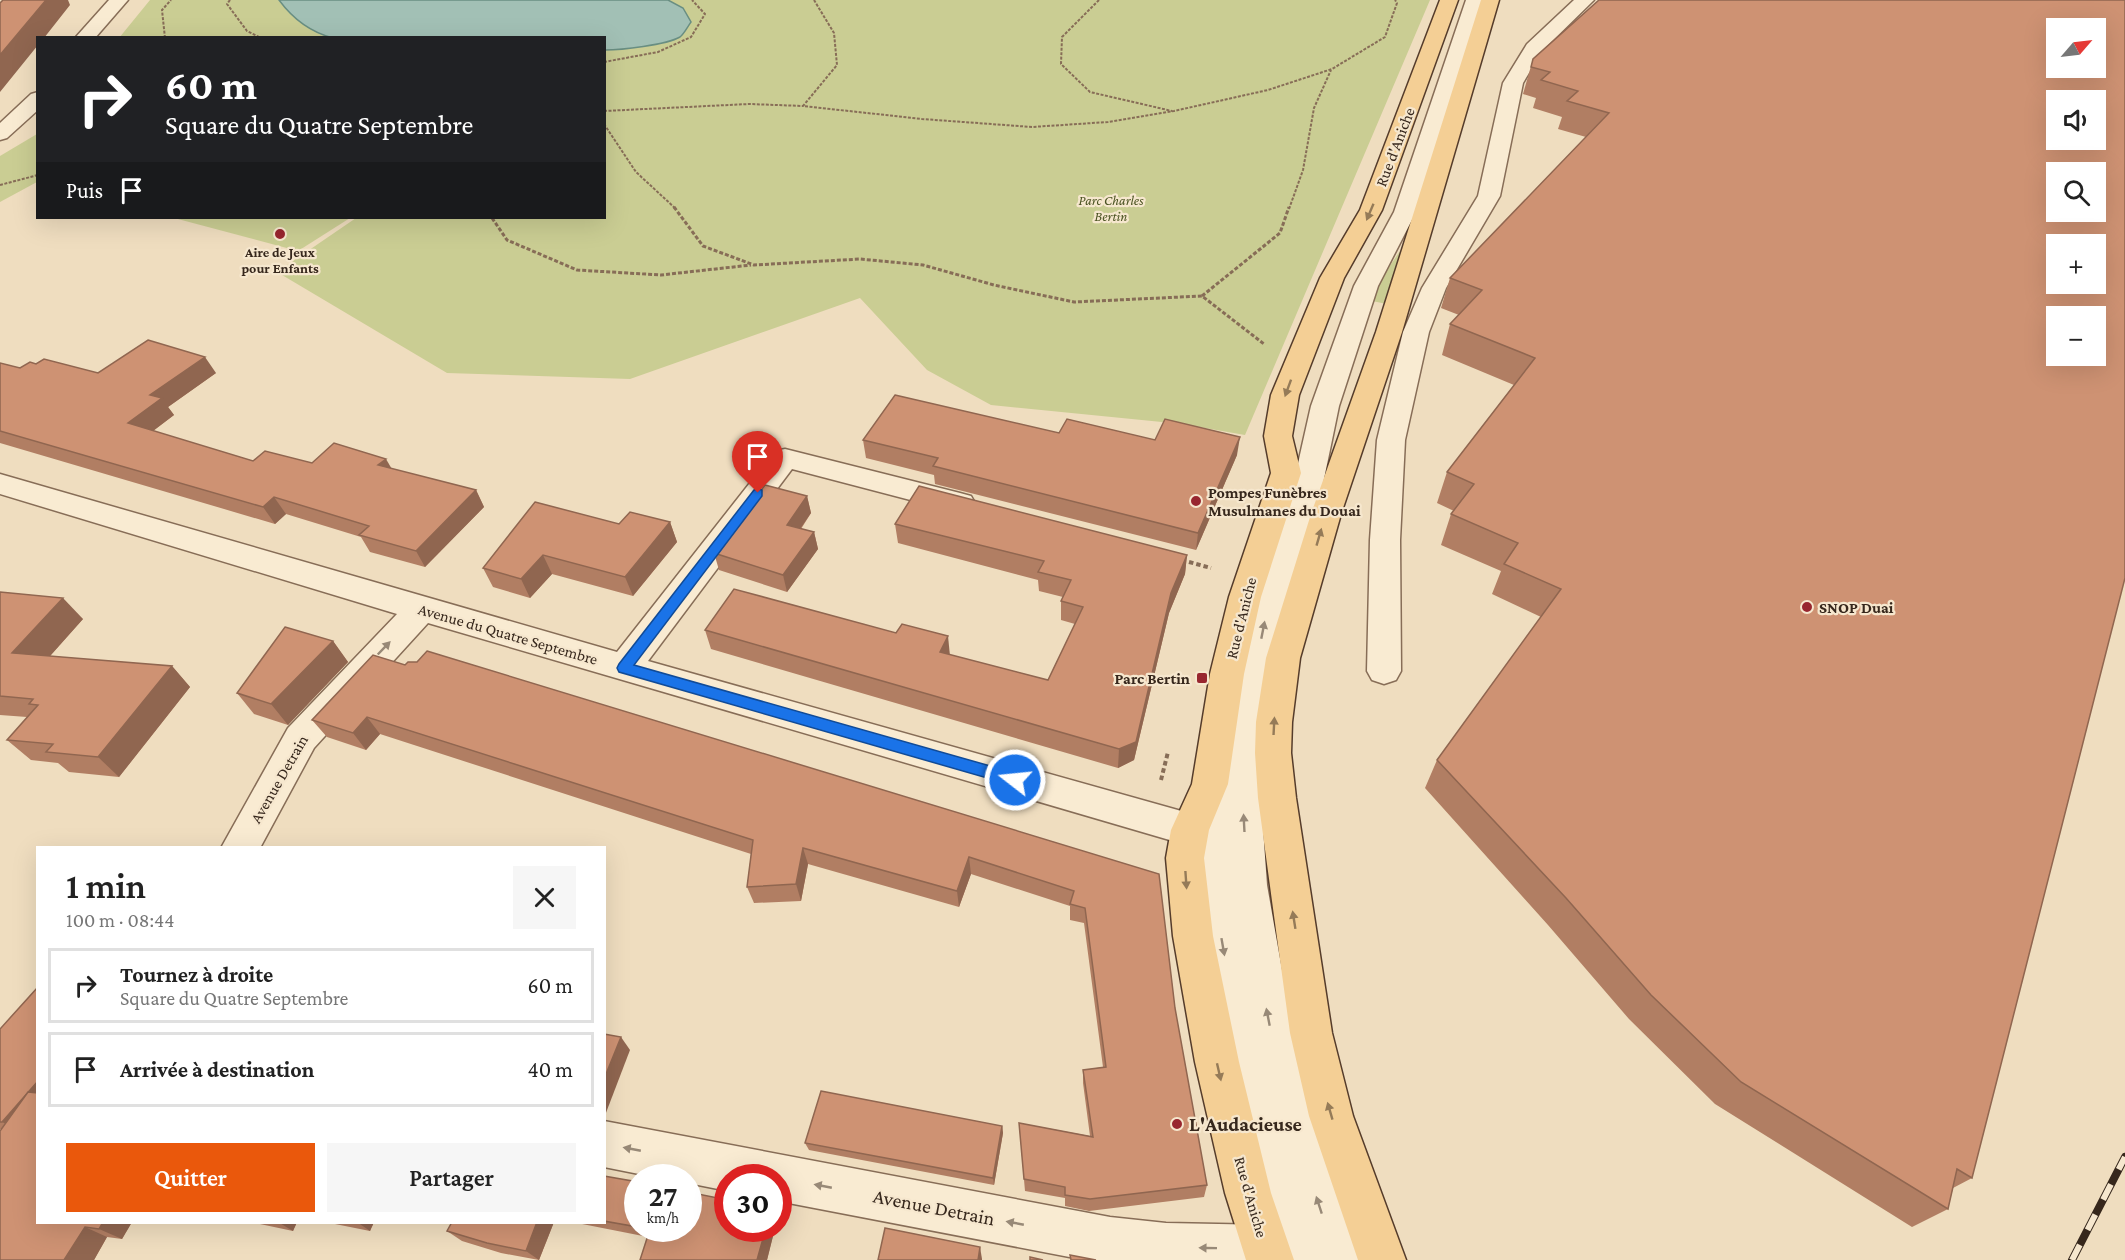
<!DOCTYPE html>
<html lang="fr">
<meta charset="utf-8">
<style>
:root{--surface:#fff;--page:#f6f6f6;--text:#222;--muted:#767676;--line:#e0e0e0;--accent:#ea580c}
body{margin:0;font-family:"Crimson Pro",serif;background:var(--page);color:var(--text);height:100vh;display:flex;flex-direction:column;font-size:22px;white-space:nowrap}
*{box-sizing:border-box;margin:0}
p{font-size:20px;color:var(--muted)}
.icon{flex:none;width:33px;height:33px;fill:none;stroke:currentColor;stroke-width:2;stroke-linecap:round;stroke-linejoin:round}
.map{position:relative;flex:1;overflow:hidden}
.side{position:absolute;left:36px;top:846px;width:570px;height:378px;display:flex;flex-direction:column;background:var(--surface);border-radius:0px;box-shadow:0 6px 24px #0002}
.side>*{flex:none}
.banner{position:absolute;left:36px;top:36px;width:570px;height:183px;border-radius:0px;box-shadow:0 6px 24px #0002;background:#202124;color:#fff;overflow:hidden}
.needle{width:39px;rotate:62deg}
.controls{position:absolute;left:2046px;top:18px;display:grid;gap:12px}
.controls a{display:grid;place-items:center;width:60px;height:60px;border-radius:0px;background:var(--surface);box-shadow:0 6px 24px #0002;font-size:30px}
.speed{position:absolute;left:624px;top:1164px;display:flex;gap:12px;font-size:30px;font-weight:700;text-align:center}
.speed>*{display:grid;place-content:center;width:78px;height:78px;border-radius:50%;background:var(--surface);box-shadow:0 6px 24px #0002;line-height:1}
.speed small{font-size:15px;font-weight:400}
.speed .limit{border:9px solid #d22;background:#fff;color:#111}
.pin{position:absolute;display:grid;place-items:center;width:51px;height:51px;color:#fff;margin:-62px -26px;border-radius:50% 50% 50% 0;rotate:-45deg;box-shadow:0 0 6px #0007}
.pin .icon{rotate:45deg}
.me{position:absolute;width:66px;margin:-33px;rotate:286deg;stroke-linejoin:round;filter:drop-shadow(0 0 4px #0008)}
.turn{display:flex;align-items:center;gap:21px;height:126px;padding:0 30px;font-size:27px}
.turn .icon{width:78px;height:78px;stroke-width:2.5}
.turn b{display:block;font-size:42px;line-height:51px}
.then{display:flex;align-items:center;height:57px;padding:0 30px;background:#0003;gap:12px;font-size:22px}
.round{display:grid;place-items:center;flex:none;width:63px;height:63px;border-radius:0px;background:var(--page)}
.summary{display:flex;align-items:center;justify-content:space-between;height:102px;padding:0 30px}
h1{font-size:36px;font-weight:600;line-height:45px}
.button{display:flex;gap:12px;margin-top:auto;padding:12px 30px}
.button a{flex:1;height:69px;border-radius:0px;background:var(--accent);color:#fff;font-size:24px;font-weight:600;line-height:69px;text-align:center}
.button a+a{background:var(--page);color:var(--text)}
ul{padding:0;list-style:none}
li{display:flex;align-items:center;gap:18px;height:75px;margin:0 12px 9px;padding:0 18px;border:3px solid var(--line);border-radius:0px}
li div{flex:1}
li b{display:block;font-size:22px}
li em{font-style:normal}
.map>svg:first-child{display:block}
</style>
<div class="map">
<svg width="2125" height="1260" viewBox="0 0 2125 1260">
<rect width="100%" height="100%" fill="#efddbf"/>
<g fill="#cacd93">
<polygon points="150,0 1430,0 1245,435 1182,424 991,405 927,370 860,298 630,379 447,373 277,272 356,218 604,218 604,38 119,38"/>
<polygon points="37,134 37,182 0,202 0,156"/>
<polygon points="174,218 350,218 298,251"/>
<polygon points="1402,248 1387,304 1372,301 1381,279"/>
</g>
<path fill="#a2c0b5" stroke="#698e82" stroke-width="1.5" d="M279,0H668L683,8L691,22C688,26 684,34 680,37C666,45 621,50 605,50L604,38H333C310,32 293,19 279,0Z"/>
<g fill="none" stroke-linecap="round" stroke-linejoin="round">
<defs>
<g id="minor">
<polygon points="109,0 128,0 95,38 75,38"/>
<path d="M1466,0H1484L1416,212L1378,286L1339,406L1318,508L1283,610L1262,752L1260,785L1267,885L1297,1055L1312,1112L1362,1260H1085L778,1201V1178H728V1191L688,1183V1178H659L604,1167V1121L1110,1217L1166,1223L1270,1225C1230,1104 1197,974 1193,845L1190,846L428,623L314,748L260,848H221L288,728L397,614L0,494V474L617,652L775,451L785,449L960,493L971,496L975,503L971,510L960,513L792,469L648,661L1192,814V792L1197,781L1210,776L1224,782L1226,752L1251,610L1288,508L1311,406L1354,286L1394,212Z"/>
<polygon points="1574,0 1594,0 1542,51 1523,83 1500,196 1446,288 1429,332 1405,440 1400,540 1401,671 1396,680 1384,684 1372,680 1367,671 1370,540 1377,440 1403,332 1422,288 1478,196 1503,83 1527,44"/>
<polygon points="38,92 38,110 7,138 0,140 0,123 31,94"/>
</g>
<g id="major">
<polygon points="1440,0 1458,0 1382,210 1344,278 1299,395 1292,436 1301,473 1261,597 1244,674 1228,784 1209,830 1204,858 1213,936 1239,1062 1271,1193 1294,1260 1246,1260 1225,1193 1195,1062 1173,936 1166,858 1171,830 1192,784 1210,674 1229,597 1271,473 1264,436 1271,395 1320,278 1360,210"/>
<polygon points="1481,0 1499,0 1402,332 1341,514 1300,658 1292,722 1291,753 1296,798 1332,1033 1353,1116 1406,1260 1358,1260 1309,1116 1290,1033 1258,798 1255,753 1256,722 1266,658 1311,514 1376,332"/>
</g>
</defs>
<use href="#minor" stroke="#876d57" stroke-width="3"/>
<use href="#major" stroke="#553c2b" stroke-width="3"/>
<g stroke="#876d57" stroke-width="2" stroke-dasharray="3 1.5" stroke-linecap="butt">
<polyline points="230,0 227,4 247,31 261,38"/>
<polyline points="814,0 834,33 837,65 803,106 922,119 1032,127 1108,122 1174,111 1268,90 1332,69 1385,37 1397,3 1395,0"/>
<polyline points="1099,0 1062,37 1061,64 1090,92 1172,111"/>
<polyline points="165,38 162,10 171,0"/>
<polyline points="604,62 658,52 691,37 705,14 692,0"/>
<polyline points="604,111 749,104 803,106"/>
<polyline points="604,124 636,172 676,209"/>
<polyline points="0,185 38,175"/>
<polyline points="1289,209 1303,170 1314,108 1331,70"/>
</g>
<g stroke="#876d57" stroke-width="3" stroke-dasharray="4 2" stroke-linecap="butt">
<polyline points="674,207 703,246 754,265 860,259 923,265 994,285 1074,302 1202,296 1264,344"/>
<polyline points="492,218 507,240 577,270 661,275 751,265"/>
<polyline points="1202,296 1280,233 1289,207"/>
</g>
<g stroke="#876d57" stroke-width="4" stroke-dasharray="4.5 3" stroke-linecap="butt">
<polyline points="1189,562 1211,568"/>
<polyline points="1161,780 1168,752"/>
</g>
<use href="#minor" fill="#f9ebd2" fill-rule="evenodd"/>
<use href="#major" fill="#f4cf95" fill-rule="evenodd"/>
<defs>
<polyline id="rail" points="2072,1260 2125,1157"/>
</defs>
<use href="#rail" stroke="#36271c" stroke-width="8"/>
<use href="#rail" stroke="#f6e7ce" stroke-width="6" stroke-dasharray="17" stroke-linecap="butt"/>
</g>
<g fill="#b17e63">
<polygon points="1599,0 1972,1178 1953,1188 1948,1209 1912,1227 1715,1104 1629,1019 1548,925 1425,788 1437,760 1541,617 1492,594 1501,571 1441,545 1451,514 1454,511 1437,503 1447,472 1514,385 1442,355 1450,324 1459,315 1441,308 1450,278 1586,137 1558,129 1562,117 1533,108 1536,98 1523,94 1533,59"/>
<polygon points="0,363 20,368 36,364 98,373 216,373 168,407 174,415 153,431 253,461 312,463 392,469 476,490 484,507 425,567 370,552 361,537 286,514 275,524 0,443"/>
<polygon points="1059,433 1155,440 1237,455 1196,550 935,484 934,475 866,458 863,440"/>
<polygon points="807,496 811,513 801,529 814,532 818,549 787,592 719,570 714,553"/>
<polygon points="670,522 677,542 633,596 552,574 530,598 493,587 483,568 619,524"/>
<polygon points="895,524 1187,555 1185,574 1169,613 1134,760 1118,768 711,649 705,630 950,655 1048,680 1075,624 1061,620 1061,601 1063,597 1039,591 1038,580 898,543"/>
<polygon points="0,592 83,619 50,656 172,666 190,687 119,777 69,772 58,763 31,760 7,740 27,717 0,715"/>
<polygon points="333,641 348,662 288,725 254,714 237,693"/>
<polygon points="405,665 1159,874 1175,1008 1207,1185 1204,1197 1089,1211 1065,1206 1065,1198 1025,1191 1019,1123 1090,1136 1083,1083 1083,1070 1103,1067 1084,923 1070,920 1070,906 971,874 959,907 808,864 801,901 754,903 747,887 751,854 380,734 366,750 327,737 312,720"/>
<polygon points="38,987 38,1222 132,1222 122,1239 107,1237 94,1260 0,1260 0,1131 2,1129 0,1129 0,1029"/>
<polygon points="1002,1126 1003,1133 994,1185 809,1150 805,1143"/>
<polygon points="604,1176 638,1182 638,1228 775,1228 767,1260 640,1260 648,1237 572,1222 604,1222"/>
<polygon points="250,1222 297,1222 293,1231"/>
<polygon points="325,1222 374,1222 370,1231"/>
<polygon points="452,1222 554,1222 539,1260 501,1253 462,1241 447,1231"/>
</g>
<g fill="#906650">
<polygon points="46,0 68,0 70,5 44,38 38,38 38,45 0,92 0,55"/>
<polygon points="205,357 216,373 168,407 174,415 141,440 128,423 150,395"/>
<polygon points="1240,437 1237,455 1196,550 1198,533"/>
<polygon points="386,459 396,476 378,465"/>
<polygon points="476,490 484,507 425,567 416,551"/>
<polygon points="807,496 811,513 791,542 787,525"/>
<polygon points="274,497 286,514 275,524 263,507"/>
<polygon points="670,522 677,542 633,596 625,577"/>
<polygon points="814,532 818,549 787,592 783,575"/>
<polygon points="543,555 552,574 530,598 521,579"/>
<polygon points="1187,555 1185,574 1169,613 1134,760 1118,768 1119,749 1171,593"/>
<polygon points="63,598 83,619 34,674 12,653"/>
<polygon points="948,636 950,656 940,652"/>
<polygon points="333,641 348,662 288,725 271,704"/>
<polygon points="172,666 190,687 119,777 98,757"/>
<polygon points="367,717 380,734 366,750 353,733"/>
<polygon points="803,848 808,864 801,901 796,884"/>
<polygon points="969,857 971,874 959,907 957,891"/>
<polygon points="621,1037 630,1050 604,1118 604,1079"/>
<polygon points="38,1081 38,1118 24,1133 2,1122"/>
<polygon points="1002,1126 1003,1133 994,1185 993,1178"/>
<polygon points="103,1222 132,1222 122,1239 99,1229"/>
<polygon points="278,1222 297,1222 293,1231"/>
<polygon points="357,1222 374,1222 370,1231"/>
<polygon points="537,1222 554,1222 539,1260 526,1251"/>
<polygon points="85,1227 107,1237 94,1260 64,1260"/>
<polygon points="766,1228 775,1228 767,1260 757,1260"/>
<polygon points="980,1247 982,1259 982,1260 978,1260"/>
</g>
<g fill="#ce9273" stroke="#906650" stroke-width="1.5" fill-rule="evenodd">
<polygon points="3,0 46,0 0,55 0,3"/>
<path d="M1599,0H2125V578L1972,1178L1957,1169L1948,1209L1741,1082L1651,995L1566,898L1437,760L1561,589L1504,564L1518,543L1451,514L1474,484L1447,472L1535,358L1450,324L1482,290L1450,278L1609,113L1567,101L1578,91L1541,80L1550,72L1531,67L1533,59ZM2056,28H2096V68H2056ZM2056,100H2096V140H2056ZM2056,172H2096V212H2056ZM2056,244H2096V284H2056ZM2056,316H2096V356H2056Z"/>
<polygon points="148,340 205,357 150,395 162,398 128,423 253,461 265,451 312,463 334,443 386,459 378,465 476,490 416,551 359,535 369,526 274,497 263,507 0,431 0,363 20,368 30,362 36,364 44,359 98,373"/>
<polygon points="895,395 1059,433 1067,419 1155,440 1165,419 1240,437 1198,533 933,466 938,458 863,440"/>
<polygon points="765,485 807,496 787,525 814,532 783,575 714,553"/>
<polygon points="919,486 1187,555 1171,593 1136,742 1119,749 705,630 734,589 896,633 902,624 948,636 940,652 1048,680 1083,607 1061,601 1071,580 1038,572 1044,561 895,524"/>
<polygon points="535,502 619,524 630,512 670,522 625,577 543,555 521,579 483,568"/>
<polygon points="0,592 63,598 12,653 172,666 98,757 46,752 53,744 7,740 38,705 29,704 33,699 0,696"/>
<polygon points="285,627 333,641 271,704 237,693"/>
<polygon points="427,651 1159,874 1175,1008 1207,1185 1090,1199 1065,1195 1065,1187 1024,1179 1019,1123 1093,1137 1083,1070 1106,1067 1085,908 1070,904 1074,891 969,857 957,891 803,848 796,884 747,887 753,840 367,717 353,733 312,720 373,655 405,665 408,662 417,662"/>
<polygon points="38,987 38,1081 2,1122 0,1122 0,1029"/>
<polygon points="604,1034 621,1037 604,1079"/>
<polygon points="821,1091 1002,1126 993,1178 805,1143"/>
<polygon points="28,1092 38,1093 38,1222 103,1222 99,1229 85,1227 64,1260 0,1260 0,1131"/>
<polygon points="604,1176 638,1182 638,1227 604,1221"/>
<polygon points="688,1192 728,1200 728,1228 766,1228 757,1260 640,1260 650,1229 647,1228 688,1228"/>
<polygon points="452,1222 537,1222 526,1251 487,1243 447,1231"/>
<polygon points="885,1228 980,1247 978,1260 878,1260"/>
<polygon points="1070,1255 1096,1260 1071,1260"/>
<polygon points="1030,1257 1043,1260 1030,1260"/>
</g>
<defs><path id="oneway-solid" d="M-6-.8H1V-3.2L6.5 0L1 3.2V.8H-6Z" transform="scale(1.5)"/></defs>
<g fill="#957b58">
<use href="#oneway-solid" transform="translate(1370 212) rotate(113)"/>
<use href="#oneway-solid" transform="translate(1288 388) rotate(110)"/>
<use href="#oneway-solid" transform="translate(1319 537) rotate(-74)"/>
<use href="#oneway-solid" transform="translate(1274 726) rotate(-87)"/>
<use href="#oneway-solid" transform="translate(1186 880) rotate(86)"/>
<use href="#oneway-solid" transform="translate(1294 920) rotate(-99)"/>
<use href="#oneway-solid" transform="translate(1219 1072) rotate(77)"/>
<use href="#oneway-solid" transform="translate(1330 1111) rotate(-106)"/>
</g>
<g fill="#988977">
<use href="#oneway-solid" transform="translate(1263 630) rotate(-79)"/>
<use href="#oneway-solid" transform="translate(384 648) rotate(-46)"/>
<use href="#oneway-solid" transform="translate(1244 823) rotate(-93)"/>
<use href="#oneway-solid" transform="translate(1223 947) rotate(80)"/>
<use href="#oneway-solid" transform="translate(1268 1017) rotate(-101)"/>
<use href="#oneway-solid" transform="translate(632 1149) rotate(-169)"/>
<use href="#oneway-solid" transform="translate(823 1186) rotate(-169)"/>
<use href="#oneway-solid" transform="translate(1319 1205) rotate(-108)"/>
<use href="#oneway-solid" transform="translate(1015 1223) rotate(-169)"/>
<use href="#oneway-solid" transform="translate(1208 1248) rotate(-179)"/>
</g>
<polygon fill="#1a73e8" stroke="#114b97" stroke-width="1.5" points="758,489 762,490 762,496 634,665 1015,773 1020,775 1023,780 1020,784 1015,786 619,672 617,668 619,664 754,490"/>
<g fill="#98262f" stroke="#f6e7ce" stroke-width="2">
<circle cx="280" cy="234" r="6"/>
<circle cx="1196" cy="501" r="6"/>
<circle cx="1807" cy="607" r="6"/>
<rect x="1196" y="672" width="12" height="12" rx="3"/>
<circle cx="1177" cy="1124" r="6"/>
</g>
<g text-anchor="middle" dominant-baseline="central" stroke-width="4.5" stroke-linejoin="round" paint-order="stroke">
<g font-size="14" font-style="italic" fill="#4b5322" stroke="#f6e7ce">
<text x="1111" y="200">Parc Charles<tspan x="1111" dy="16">Bertin</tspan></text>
</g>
<g font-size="14" font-weight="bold" fill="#36271c" stroke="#f6e7ce">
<text x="280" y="252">Aire de Jeux<tspan x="280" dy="16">pour Enfants</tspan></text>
</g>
<g font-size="16" fill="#36271c" stroke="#f6e7ce">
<text transform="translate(1395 147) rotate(-69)">Rue d'Aniche</text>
<text transform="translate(1241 618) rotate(-76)">Rue d'Aniche</text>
<text transform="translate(508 634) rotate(16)">Avenue du Quatre Septembre</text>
<text transform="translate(279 779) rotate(-60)">Avenue Detrain</text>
<text transform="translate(1251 1197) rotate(74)">Rue d'Aniche</text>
</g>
<g font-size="16" font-weight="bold" fill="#36271c" stroke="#f6e7ce" text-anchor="start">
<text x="1208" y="492">Pompes Funèbres<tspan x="1208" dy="18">Musulmanes du Douai</tspan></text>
<text x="1819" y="607">SNOP Duai</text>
<text x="1190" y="678" text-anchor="end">Parc Bertin</text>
</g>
<g font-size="20" font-weight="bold" fill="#36271c" stroke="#f6e7ce" text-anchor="start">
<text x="1189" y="1124">L'Audacieuse</text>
</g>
<g font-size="20" fill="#36271c" stroke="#f6e7ce">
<text transform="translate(934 1207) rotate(11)">Avenue Detrain</text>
</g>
</g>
</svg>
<div class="controls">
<a><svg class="needle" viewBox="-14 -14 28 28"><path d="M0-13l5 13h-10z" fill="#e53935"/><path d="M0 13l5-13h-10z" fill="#767676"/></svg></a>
<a><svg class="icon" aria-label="sound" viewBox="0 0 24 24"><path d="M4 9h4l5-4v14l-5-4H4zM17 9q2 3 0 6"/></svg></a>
<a><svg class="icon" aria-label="search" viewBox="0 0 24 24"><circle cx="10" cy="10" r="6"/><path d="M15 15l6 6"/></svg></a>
<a>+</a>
<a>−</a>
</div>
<div class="speed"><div>27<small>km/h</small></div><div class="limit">30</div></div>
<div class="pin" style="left:758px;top:493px;background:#d93025"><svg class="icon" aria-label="arrive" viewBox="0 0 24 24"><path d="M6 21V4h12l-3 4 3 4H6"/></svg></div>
<svg class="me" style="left:1015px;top:780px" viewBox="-20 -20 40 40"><circle r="17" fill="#1a73e8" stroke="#fff" stroke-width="3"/><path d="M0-11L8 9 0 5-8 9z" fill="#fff"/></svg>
<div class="banner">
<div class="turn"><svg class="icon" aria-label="right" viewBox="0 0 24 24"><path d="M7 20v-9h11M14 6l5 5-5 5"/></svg><div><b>60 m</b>Square du Quatre Septembre</div></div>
<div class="then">Puis<svg class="icon" aria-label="arrive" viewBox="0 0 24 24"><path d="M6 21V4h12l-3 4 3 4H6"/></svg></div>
</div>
<section class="side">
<div class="summary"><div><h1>1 min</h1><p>100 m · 08:44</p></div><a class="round"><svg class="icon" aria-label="close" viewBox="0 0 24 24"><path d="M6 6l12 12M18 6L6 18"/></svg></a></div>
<ul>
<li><svg class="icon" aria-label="right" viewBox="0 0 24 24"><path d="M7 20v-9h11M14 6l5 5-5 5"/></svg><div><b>Tournez à droite</b><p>Square du Quatre Septembre</p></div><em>60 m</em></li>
<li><svg class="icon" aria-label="arrive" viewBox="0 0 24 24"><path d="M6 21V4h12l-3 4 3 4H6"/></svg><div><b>Arrivée à destination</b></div><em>40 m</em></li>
</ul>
<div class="button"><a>Quitter</a><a>Partager</a></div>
</section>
</div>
